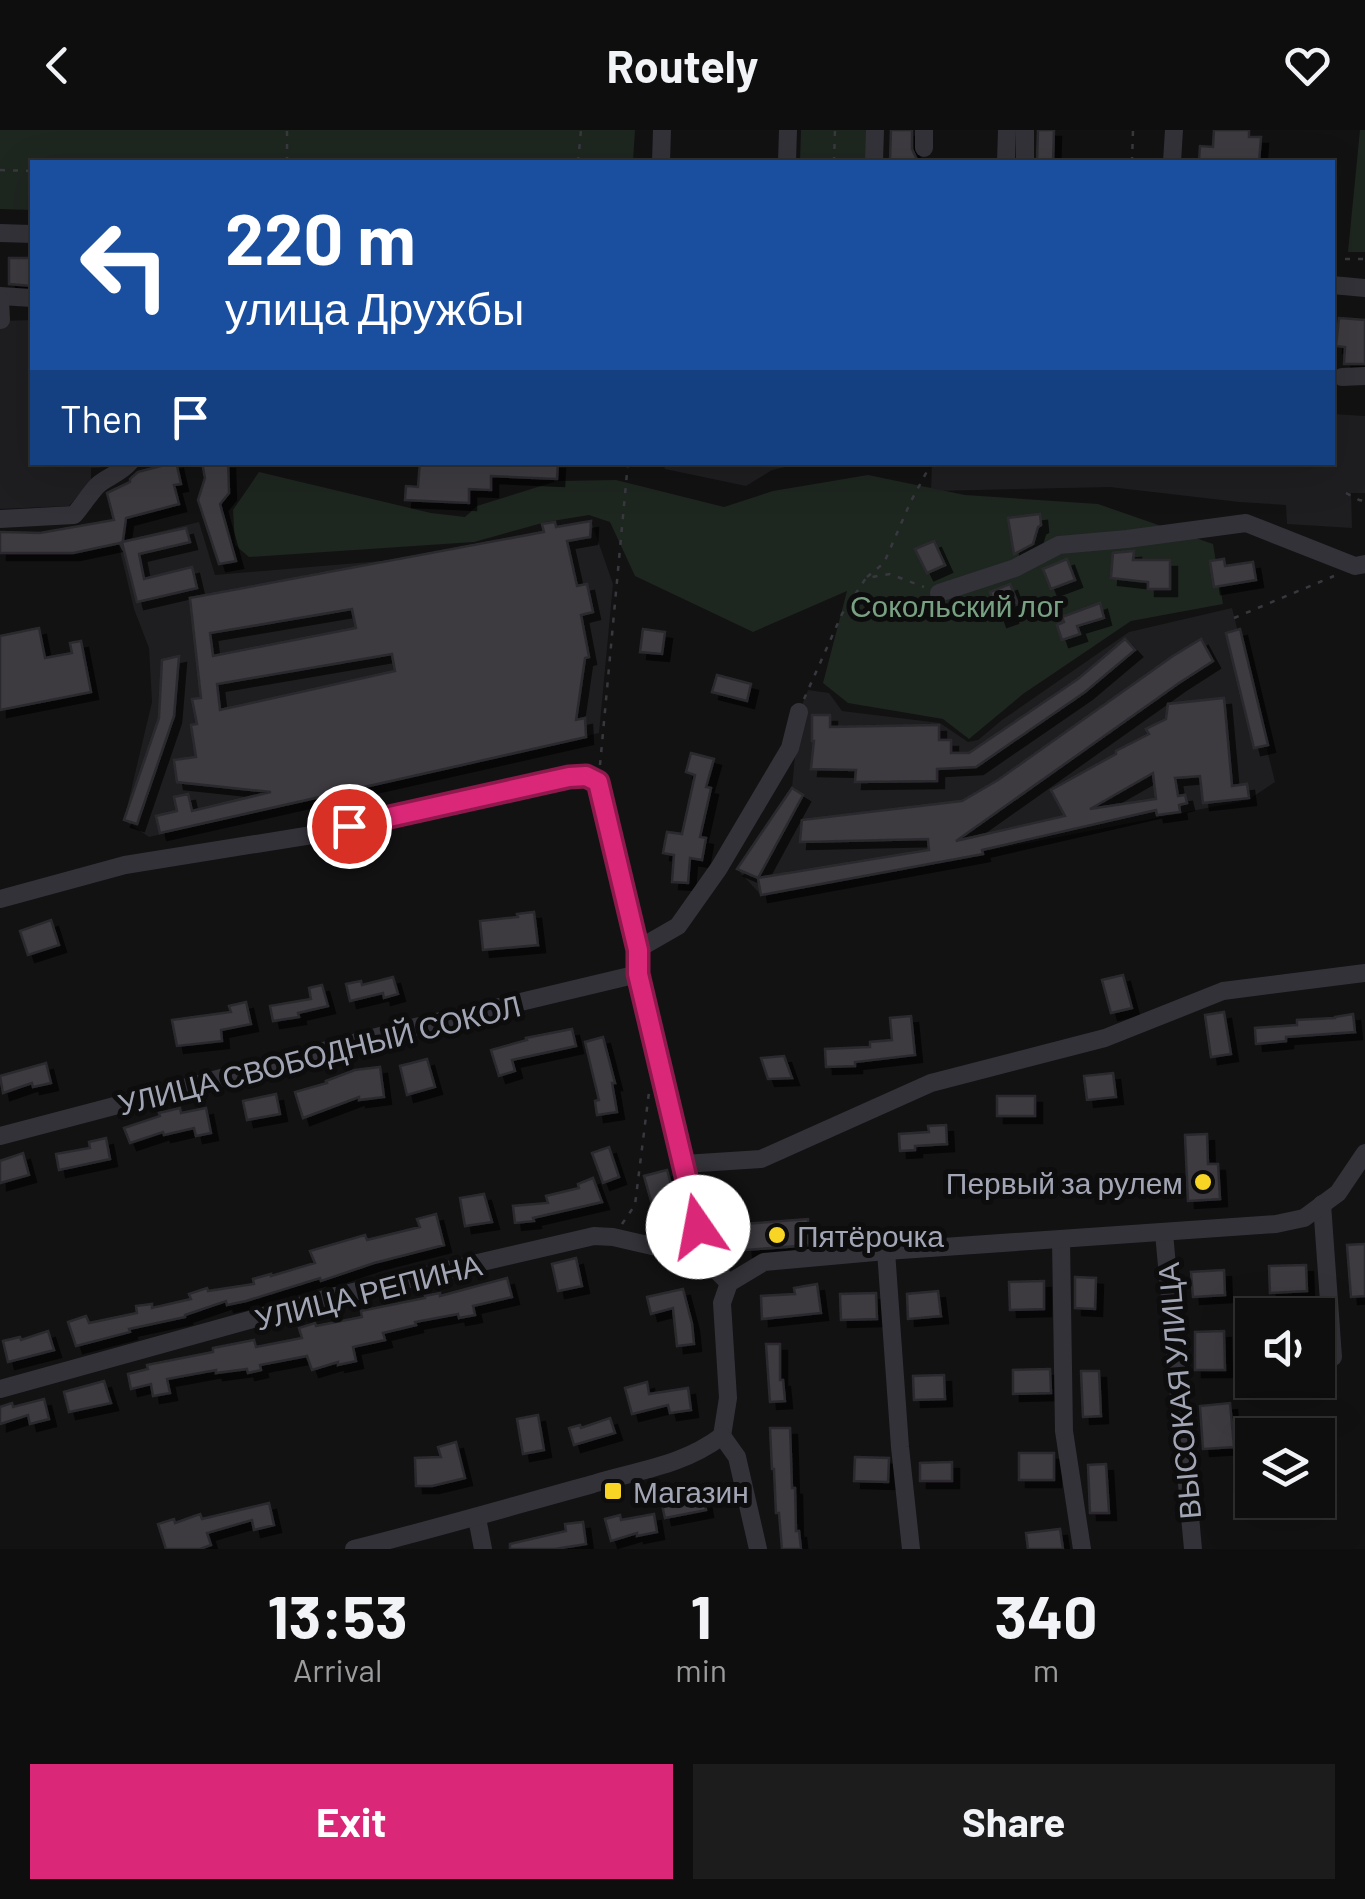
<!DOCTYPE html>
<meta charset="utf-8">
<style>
:root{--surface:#0e0e0e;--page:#1c1c1c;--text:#f1f3f6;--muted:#9b9c9e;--line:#2e2e2e;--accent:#db2777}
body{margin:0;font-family:Barlow,sans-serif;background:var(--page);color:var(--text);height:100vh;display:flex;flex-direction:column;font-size:38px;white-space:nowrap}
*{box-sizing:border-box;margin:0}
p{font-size:32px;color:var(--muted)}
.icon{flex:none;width:55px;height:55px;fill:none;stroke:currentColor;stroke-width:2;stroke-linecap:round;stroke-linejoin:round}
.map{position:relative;height:1419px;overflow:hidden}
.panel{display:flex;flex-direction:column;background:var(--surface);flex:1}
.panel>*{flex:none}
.guide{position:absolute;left:30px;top:30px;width:1305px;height:305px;border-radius:0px;box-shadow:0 10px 40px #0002,0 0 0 2px var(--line);background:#1a4fa0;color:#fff;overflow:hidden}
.buttons{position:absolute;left:1235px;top:1168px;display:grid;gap:20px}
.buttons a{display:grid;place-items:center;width:100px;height:100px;border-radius:0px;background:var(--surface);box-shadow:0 10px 40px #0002,0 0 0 2px var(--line);font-size:50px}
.pin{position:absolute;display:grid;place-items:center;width:85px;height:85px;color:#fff;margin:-42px;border:5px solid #fff;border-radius:50%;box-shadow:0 2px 10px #0007}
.me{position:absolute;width:110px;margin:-55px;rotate:348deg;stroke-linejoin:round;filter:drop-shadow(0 0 8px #0008)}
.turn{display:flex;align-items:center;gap:35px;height:210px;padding:0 30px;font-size:45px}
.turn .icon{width:130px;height:130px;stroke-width:2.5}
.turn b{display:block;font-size:70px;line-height:85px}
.then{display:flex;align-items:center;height:95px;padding:0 30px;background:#0003;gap:20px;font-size:38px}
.eta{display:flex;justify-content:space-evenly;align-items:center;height:170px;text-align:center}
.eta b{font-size:60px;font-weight:700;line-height:70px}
.action{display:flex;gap:20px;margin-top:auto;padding:20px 30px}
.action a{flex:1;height:115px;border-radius:0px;background:var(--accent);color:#fff;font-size:40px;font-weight:700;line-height:115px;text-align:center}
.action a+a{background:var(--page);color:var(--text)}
header{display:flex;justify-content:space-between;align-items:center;height:130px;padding:0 30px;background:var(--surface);font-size:45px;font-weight:700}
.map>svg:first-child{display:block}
</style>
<header><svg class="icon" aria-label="back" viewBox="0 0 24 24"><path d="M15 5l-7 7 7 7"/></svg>Routely<svg class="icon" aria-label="heart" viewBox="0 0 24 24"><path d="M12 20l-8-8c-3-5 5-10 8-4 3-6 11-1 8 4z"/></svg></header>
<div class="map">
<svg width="1365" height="1419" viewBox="0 0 1365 1419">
<defs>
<filter id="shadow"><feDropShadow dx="7" dy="7" stdDeviation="0" flood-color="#0009"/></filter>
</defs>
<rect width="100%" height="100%" fill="#121213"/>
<g fill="#1e1e20">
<polygon points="32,190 32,332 124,333 121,336 91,338 91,351 69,376 0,379 0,191"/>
<polygon points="1333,284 1365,286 1365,363 1351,363 1352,398 1287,394 1286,375 1239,372 1110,357 931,361 932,333 1332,332"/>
<polygon points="663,333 663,332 803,333 772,340 746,356 665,339"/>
<polygon points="591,391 613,454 599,603 149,707 124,690 152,572 149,518 134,479 118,412 199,392 215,445 393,430"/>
<polygon points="1232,478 1275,652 1248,670 761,765 737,739 792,658 799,582 808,560 829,563 842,581 940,593 968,612 978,610 1002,590 1129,502"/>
</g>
<g fill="#1e2620">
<polygon points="0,0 635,0 633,32 32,32 32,80 0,79"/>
<polygon points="801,0 867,0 866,32 800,32"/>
<polygon points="1360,0 1365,0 1365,122 1348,122"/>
<polygon points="259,342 431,383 465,387 477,376 557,351 616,350 724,377 773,361 868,345 965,365 1098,374 1213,414 1223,474 1131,491 1023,564 969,609 943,589 848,573 823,553 847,461 753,502 635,446 610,392 589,385 546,392 474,412 249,427 235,415 233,380"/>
</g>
<g fill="#3c3b40" stroke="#2c2b2f" stroke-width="2.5" fill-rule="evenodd" filter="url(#shadow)">
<polygon points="891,0 912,0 912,19 918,32 890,32"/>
<polygon points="1038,0 1054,0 1053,32 1037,32"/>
<polygon points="1214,0 1249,0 1249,7 1261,7 1259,32 1199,32 1200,16 1213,17"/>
<polygon points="9,128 32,128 32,156 9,154"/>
<polygon points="1339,188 1365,190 1365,234 1344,234 1345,217 1336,216"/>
<polygon points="176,332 181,354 174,355 179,374 126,388 122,417 120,413 73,423 0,423 0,402 40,403 114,390 107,363 130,352 130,349 138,342"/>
<polygon points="202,332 228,332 229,363 220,374 236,431 219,434 198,370 205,348"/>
<polygon points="420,332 558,332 557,349 491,346 491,360 469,359 469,373 405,370 406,356 418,357"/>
<polygon points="1040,384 1041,395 1038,397 1033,414 1014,424 1008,388"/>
<path d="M591,391L590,407L567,411L577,456L587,454L593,482L581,485L589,527L585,528L576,590L585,588L586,607L160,703L156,686L177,681L174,667L188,664L192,681L271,662L177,652L174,630L196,627L191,595L197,594L192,569L201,568L190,468L544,402L542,394L555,392L556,397ZM352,479L356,498L213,526L210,503ZM392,524L395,541L220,580L217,554Z"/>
<polygon points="186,398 190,412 139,424 144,449 192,437 197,458 137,472 122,412"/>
<polygon points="934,411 945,435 927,443 915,419"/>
<polygon points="1134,421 1133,430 1170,430 1170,459 1148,459 1148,452 1111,448 1113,423"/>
<polygon points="1067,429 1075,450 1051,459 1043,439"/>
<polygon points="1224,429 1225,436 1253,432 1256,450 1214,457 1210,431"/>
<polygon points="1010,454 1018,474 1008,478 1011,486 1000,490 990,462"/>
<polygon points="1100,473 1104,488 1077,496 1080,504 1062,510 1057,495 1064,492 1062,487"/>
<polygon points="39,498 45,528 72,523 70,513 81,511 91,562 0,580 0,506"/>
<polygon points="643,499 665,502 662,524 640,522"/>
<polygon points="1240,499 1268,615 1254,618 1226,503"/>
<polygon points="1125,509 1135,520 1085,562 976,637 937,639 937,651 855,652 856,640 811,639 814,611 812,611 812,585 830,585 830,597 939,595 939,610 951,610 951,623 969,623 1078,549"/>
<path d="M1201,509L1213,531L1179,553L956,711L1065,686L1051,660L1116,624V621L1149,604L1146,599L1166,589L1168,574L1224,568L1232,656L1247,654L1249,668L1203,673L1200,646L1175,648L1178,666L1185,665L1187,673L1179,675L1180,682L1157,685L1156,680L982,720L983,724L761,765L758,748L929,720L928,709L800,712L802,690L962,671L998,650L1173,526ZM1153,643L1156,669L1090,679Z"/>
<polygon points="179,526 174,586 137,694 124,690 159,588 162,530"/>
<polygon points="717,545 751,554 747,571 712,562"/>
<polygon points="691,623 714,629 706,657 711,658 700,707 706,708 702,730 690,728 688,753 672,752 674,725 663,723 667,702 682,704 695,645 686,642"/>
<polygon points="792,658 803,665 758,748 737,739"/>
<polygon points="534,782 538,815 483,820 480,791 518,787 517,784"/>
<polygon points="51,790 59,815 28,825 20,801"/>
<polygon points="1123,845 1132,878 1111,883 1102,850"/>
<polygon points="393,847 398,864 384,868 383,863 350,871 346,854 361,851 362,855"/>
<polygon points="322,855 328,876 298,883 299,887 273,891 270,876 311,869 309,858"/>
<polygon points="246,872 251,894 221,900 222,911 177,916 172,890 231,882 229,876"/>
<polygon points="1224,882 1231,924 1211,927 1205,885"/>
<polygon points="1353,884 1355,902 1286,907 1286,911 1256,914 1255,898 1297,895 1297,890 1335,888 1335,887"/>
<polygon points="911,886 915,925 855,932 855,936 826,937 825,919 870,917 870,912 892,910 890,888"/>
<polygon points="572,899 576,916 512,930 515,941 499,946 491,920 527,910 526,908"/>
<polygon points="603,907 615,953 612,953 617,982 597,985 595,971 599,970 585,912"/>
<polygon points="784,926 792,948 768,949 761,928"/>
<polygon points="427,929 435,957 407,965 400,936"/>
<polygon points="46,933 51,953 33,957 32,953 3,963 0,946"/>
<polygon points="380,937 384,967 359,970 359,967 303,988 295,962 327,953 326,951 355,940"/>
<polygon points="1113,943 1116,967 1087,970 1084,946"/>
<polygon points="276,964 280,984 247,990 243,971"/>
<rect x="997" y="966" width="38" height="20"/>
<polygon points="180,978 181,983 206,978 211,1003 196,1006 194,998 164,1005 163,1002 130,1013 124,998 160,986 159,983"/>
<polygon points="946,995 947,1014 915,1016 915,1020 900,1021 899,1004 929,1002 928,996"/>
<polygon points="1207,1004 1208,1034 1218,1034 1220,1069 1188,1071 1185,1005"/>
<polygon points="106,1008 110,1029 59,1040 56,1024 90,1018 89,1012"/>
<polygon points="609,1017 619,1047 603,1053 592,1023"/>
<polygon points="23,1023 29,1045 0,1053 0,1031"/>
<polygon points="667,1040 676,1072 653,1078 644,1046"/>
<polygon points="593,1048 602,1072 533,1088 534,1091 515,1093 513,1076 548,1073 546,1066 579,1058 578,1054"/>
<polygon points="484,1064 492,1092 465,1096 460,1068"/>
<polygon points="436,1084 444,1115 374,1133 321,1151 320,1148 246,1171 227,1175 226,1171 185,1185 185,1187 129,1199 130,1202 76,1216 68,1192 86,1186 89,1193 137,1183 136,1176 152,1174 152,1178 191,1169 189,1164 207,1158 208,1161 254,1154 253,1149 271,1144 271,1146 315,1133 310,1121 365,1105 367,1110 420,1097 417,1089"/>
<polygon points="808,1089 810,1115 746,1120 744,1094"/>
<polygon points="1365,1114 1365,1166 1351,1167 1347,1115"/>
<polygon points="576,1128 582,1156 558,1161 552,1134"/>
<polygon points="1306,1135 1307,1161 1270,1163 1269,1136"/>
<polygon points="1224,1140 1225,1165 1193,1167 1191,1142"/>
<polygon points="1075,1147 1096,1148 1095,1179 1075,1178"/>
<polygon points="507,1148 512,1167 473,1176 475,1185 459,1188 458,1184 415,1192 416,1195 383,1203 385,1210 353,1217 356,1231 338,1235 338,1232 312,1240 307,1226 260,1235 261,1240 248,1243 247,1239 216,1243 216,1240 167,1249 170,1263 153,1266 151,1254 131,1259 128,1244 148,1239 147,1235 213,1222 213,1218 254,1210 256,1217 302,1208 299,1198 315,1193 316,1196 362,1187 361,1181 425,1168 425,1166 440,1163 440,1166"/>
<polygon points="1044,1151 1044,1179 1010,1180 1009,1152"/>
<polygon points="817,1154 821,1183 762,1189 761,1166 795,1164 794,1158"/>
<polygon points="683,1159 692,1194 694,1214 677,1216 673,1178 651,1184 647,1167"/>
<polygon points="938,1161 941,1186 908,1189 907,1164"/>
<polygon points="876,1163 877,1189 841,1190 840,1164"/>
<polygon points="48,1201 54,1220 8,1232 3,1211 20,1207 21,1210"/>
<polygon points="1224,1201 1225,1240 1195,1240 1195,1202"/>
<polygon points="766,1214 780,1214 780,1250 783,1250 785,1271 770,1272"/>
<polygon points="1050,1239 1051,1263 1013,1264 1013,1240"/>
<polygon points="1081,1241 1099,1241 1101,1286 1083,1287"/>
<polygon points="944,1245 945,1269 914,1270 913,1246"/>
<polygon points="104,1251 111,1273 69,1282 64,1262"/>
<polygon points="647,1252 649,1264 688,1258 691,1280 670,1283 668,1275 632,1284 625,1258"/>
<polygon points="44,1269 49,1289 30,1294 28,1285 0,1294 0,1277 12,1273 13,1277"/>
<polygon points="1230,1273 1234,1317 1203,1319 1200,1276"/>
<polygon points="538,1285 544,1320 523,1324 517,1289"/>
<polygon points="610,1288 615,1303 574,1315 569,1298 580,1295 581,1298"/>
<polygon points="770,1298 790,1298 792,1358 795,1358 796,1401 799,1401 801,1419 782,1419 779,1383 776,1383 774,1339 772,1339"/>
<polygon points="456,1312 465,1348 432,1356 416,1356 415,1328 441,1327 438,1317"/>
<rect x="1019" y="1323" width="35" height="27"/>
<polygon points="855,1327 889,1328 888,1352 854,1351"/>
<polygon points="952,1332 952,1351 920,1351 920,1333"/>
<polygon points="1106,1334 1109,1383 1090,1383 1088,1335"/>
<polygon points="703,1362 706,1380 665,1388 661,1370"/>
<polygon points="269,1373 274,1395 254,1400 252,1390 207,1403 211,1415 200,1419 166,1419 158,1394 174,1389 175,1393 200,1384 202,1389"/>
<polygon points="654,1384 657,1402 637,1406 637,1403 611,1411 605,1389 620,1385 621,1390"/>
<polygon points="583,1392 586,1414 555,1419 510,1419 510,1414 566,1401 565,1394"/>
<polygon points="1060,1399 1063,1419 1028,1419 1026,1403"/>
</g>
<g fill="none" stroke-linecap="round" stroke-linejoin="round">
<g stroke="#38393f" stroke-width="2.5" stroke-dasharray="5 8" stroke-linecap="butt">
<polyline points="287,32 287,0"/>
<polyline points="578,32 581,0"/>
<polyline points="834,32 835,0"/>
<polyline points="1132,32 1133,0"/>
<polyline points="0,40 32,41"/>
<polyline points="1332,129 1365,129"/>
<polyline points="1346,363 1359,370 1365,371"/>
<polyline points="867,447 884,433 910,373 932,332"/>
<polyline points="1234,488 1334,446"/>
<polyline points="804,569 842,484 866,448 890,444 924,457"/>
<polyline points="600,635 628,332"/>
<polyline points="622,1094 635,1075 649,962"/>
</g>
<g stroke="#323238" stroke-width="18">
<polyline points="924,0 924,18"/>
<polyline points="661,32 662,0"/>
<polyline points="787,32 788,0"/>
<polyline points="874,32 875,0"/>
<polyline points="1006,32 1007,0"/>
<polyline points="1025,32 1025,0"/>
<polyline points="1172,32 1174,0"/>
<polyline points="0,103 32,104"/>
<polyline points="1332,155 1365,158"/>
<polyline points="0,166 32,168"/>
<polyline points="0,170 1,190"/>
<polyline points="1342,247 1365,246"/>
<path d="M0,389L74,385C82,376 88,366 96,357C103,348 119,345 130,332"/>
<polyline points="939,463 1015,438 1059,415 1127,409 1246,393 1355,436 1365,434"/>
<polyline points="0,769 125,735 312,705 569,647 586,646 598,652 638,819 638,844 692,1066 704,1128"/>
<polyline points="638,819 678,796 719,738 790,618 799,582"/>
<polyline points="0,1006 407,899 638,844"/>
<polyline points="684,1034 761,1029 931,953 1105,908 1223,861 1365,843"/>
<polyline points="1322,1074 1333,1227"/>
<polyline points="1164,1103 1193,1419"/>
<polyline points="1061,1110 1064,1301 1082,1419"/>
<polyline points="886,1121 900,1317 911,1419"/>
<polyline points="0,1259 336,1166 594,1106 613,1107 704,1128 729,1153"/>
<polyline points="722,1306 728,1268 722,1173 729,1153 764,1132 886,1121 1276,1094 1304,1088 1338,1063 1365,1023"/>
<polyline points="722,1306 737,1327 758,1419"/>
<polyline points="477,1388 483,1419"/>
<path d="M354,1419C434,1399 513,1376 593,1354C639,1340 682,1336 722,1306"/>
</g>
</g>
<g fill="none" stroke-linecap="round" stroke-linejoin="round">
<defs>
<polyline id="route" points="349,696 569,647 586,646 598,652 638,820 638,844 698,1097"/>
</defs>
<use href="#route" stroke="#8e194d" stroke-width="25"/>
<use href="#route" stroke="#db2777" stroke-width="18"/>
</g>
<g fill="#f8d525" stroke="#0d0d0e" stroke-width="4">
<circle cx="1203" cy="1052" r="10"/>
<circle cx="777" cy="1105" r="10"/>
<rect x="603" y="1351" width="20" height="20" rx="5"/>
</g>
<g text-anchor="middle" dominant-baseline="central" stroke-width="10" stroke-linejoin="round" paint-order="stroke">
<g font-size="30" fill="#78a082" stroke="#0d0d0e">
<text x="957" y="475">Сокольский лог</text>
</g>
<g font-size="30" fill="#a2a5b4" stroke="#0d0d0e">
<text transform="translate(319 924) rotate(-14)">УЛИЦА СВОБОДНЫЙ СОКОЛ</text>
<text transform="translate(368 1161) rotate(-14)">УЛИЦА РЕПИНА</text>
<text transform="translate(1178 1261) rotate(-95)">ВЫСОКАЯ УЛИЦА</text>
</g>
<g font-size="30" fill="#a2a5b4" stroke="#0d0d0e" text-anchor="start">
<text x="1183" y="1052" text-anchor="end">Первый за рулем</text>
<text x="797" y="1105">Пятёрочка</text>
<text x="633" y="1361">Магазин</text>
</g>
</g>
</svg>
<div class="buttons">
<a><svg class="icon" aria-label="sound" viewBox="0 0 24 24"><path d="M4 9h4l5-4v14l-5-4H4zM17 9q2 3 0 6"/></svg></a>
<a><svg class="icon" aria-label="layers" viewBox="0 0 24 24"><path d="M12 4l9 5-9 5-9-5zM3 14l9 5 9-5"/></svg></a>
</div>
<div class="pin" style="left:349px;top:696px;background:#d93025"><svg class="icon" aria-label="arrive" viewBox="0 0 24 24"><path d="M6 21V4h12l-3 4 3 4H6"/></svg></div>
<svg class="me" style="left:698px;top:1097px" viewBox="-20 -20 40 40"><circle r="19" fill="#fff"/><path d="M0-13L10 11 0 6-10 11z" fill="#db2777"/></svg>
<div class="guide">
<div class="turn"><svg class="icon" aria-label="left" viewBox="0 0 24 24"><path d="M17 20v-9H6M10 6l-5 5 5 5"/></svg><div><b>220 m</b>улица Дружбы</div></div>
<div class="then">Then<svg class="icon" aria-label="arrive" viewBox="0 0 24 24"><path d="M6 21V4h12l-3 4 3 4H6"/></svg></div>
</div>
</div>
<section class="panel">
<div class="eta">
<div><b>13:53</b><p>Arrival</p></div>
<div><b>1</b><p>min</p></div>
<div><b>340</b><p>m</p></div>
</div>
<div class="action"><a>Exit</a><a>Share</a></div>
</section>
